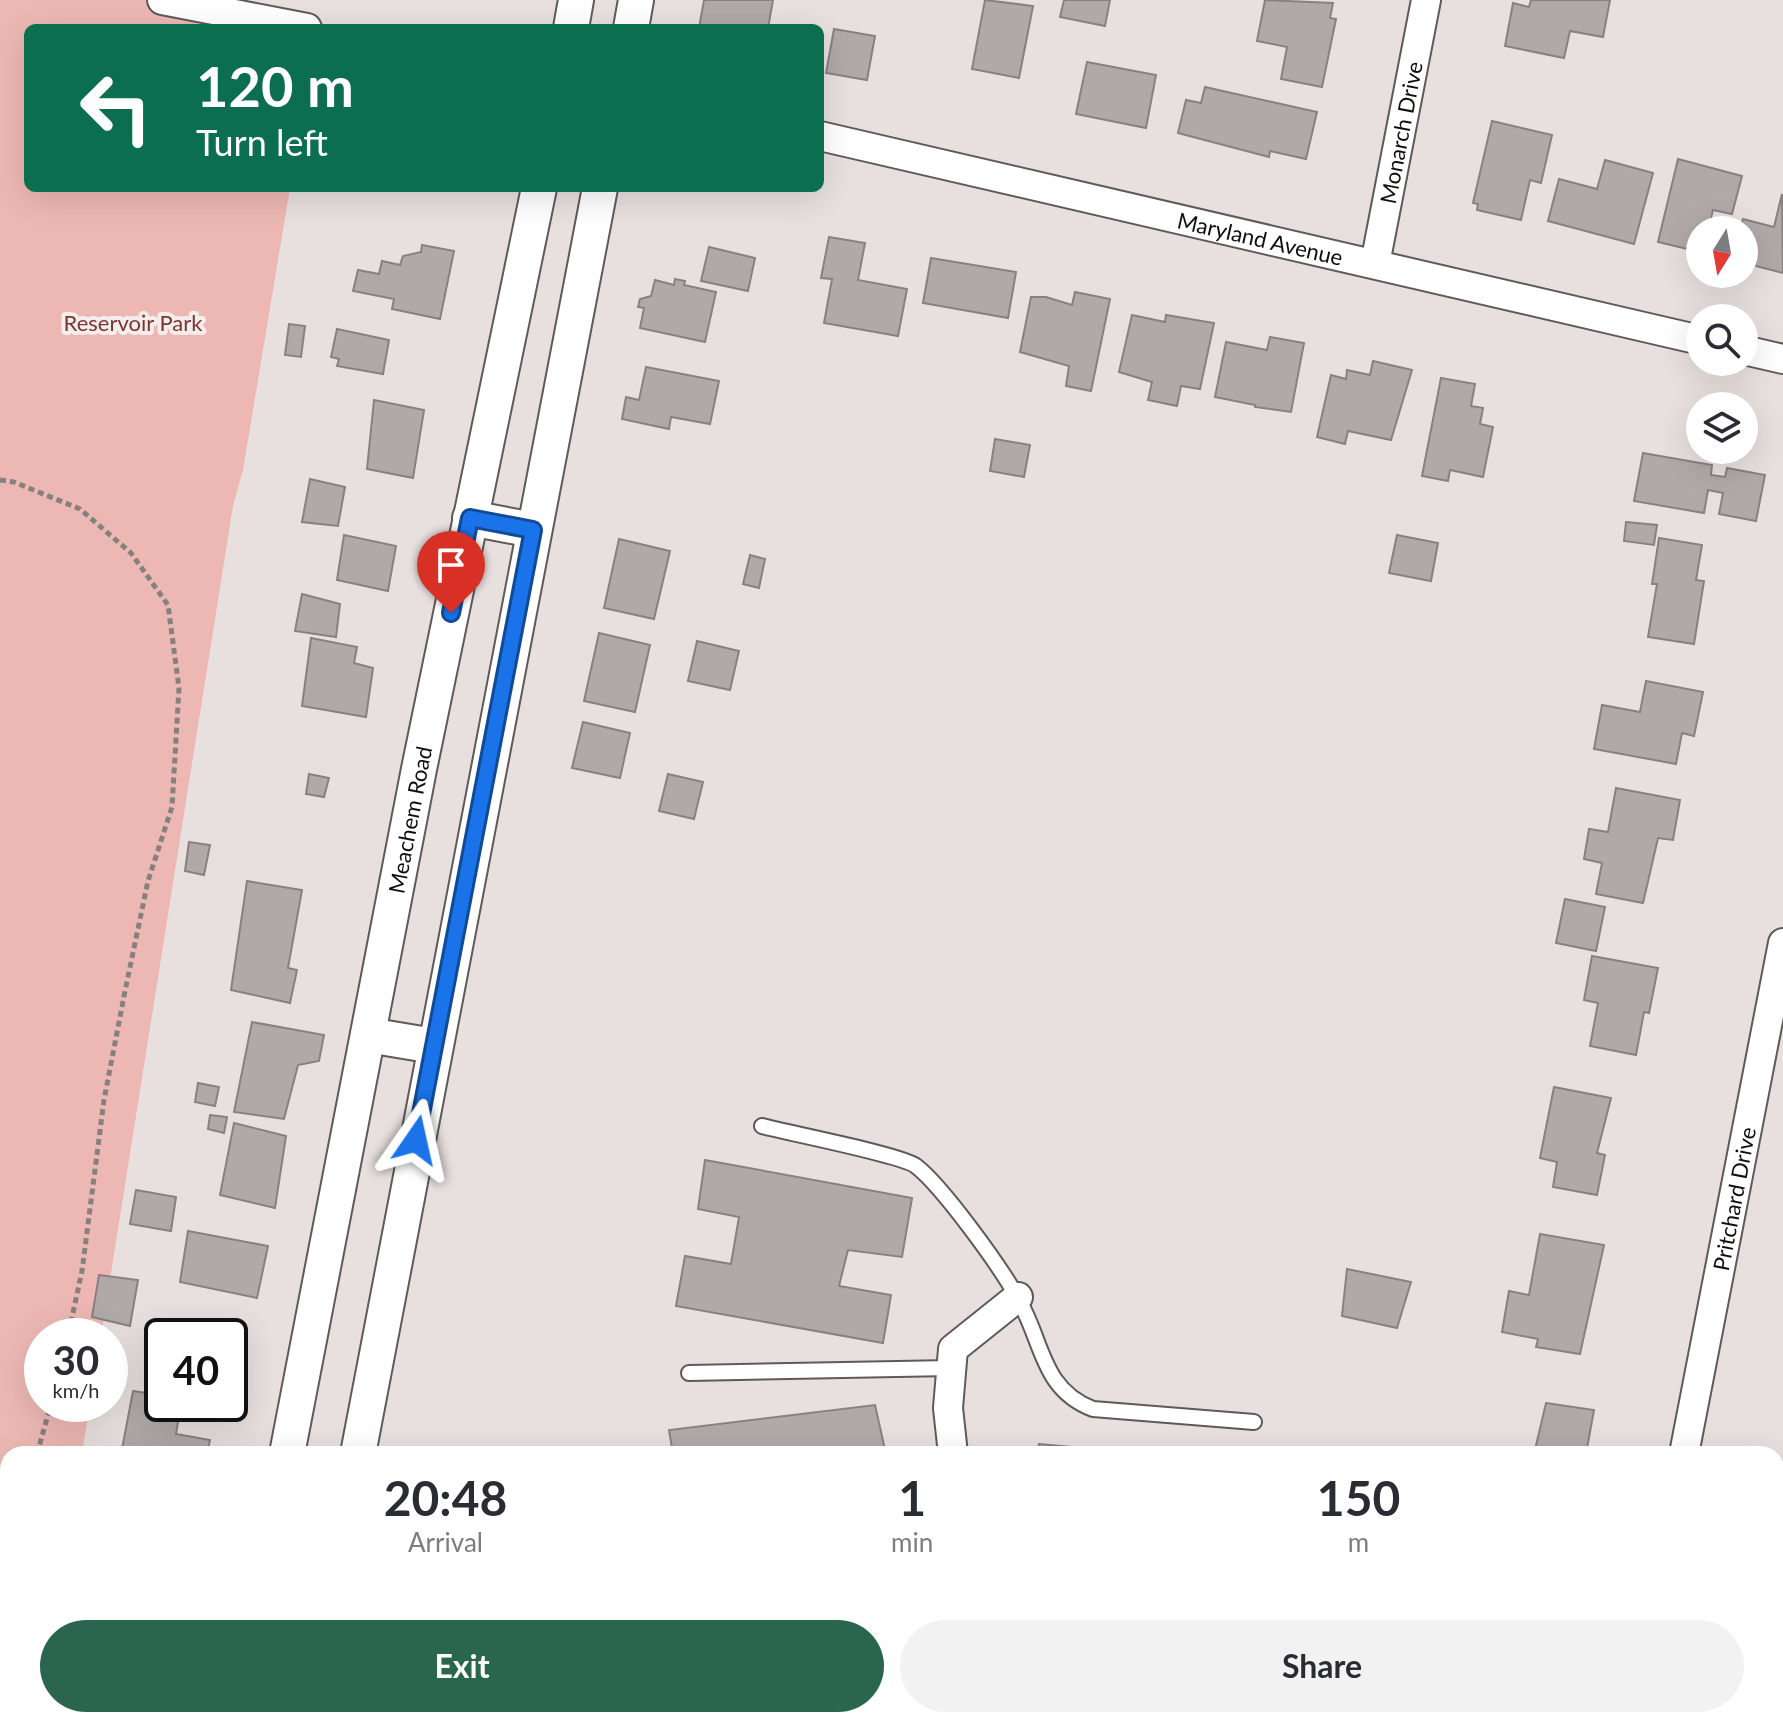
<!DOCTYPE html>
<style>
:root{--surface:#fff;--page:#f2f2f3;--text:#2b2b33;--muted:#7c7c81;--accent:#29654f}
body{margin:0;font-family:Lato,sans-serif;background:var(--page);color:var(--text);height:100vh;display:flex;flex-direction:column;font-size:30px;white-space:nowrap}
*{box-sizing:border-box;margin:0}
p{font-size:26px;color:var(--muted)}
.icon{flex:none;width:44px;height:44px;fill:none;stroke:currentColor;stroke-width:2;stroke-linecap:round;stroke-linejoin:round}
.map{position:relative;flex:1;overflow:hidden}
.drawer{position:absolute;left:0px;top:1446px;width:1784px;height:282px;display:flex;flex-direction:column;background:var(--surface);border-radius:24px 24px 0 0;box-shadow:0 8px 32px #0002}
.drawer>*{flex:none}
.hud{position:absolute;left:24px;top:24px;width:800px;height:168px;border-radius:12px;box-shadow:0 8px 32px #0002;background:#0b6e4f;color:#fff;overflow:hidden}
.needle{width:52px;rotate:191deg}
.buttons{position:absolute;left:1686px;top:216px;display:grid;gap:16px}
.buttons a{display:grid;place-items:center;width:72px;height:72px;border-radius:50%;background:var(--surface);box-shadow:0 8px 32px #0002;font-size:40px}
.speed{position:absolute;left:24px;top:1318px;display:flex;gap:16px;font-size:40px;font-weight:700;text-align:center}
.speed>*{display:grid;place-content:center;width:104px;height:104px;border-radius:50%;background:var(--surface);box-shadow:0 8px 32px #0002;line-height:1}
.speed small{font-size:20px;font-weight:400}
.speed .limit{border:4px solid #111;border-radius:12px;background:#fff;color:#111}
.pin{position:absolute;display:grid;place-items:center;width:68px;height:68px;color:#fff;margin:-82px -34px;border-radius:50% 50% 50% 0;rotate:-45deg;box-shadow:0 0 8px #0007}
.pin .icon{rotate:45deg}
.me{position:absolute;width:88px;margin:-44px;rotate:11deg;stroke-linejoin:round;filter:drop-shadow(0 0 6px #0008)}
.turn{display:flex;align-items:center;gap:28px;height:168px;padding:0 40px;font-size:36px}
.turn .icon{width:104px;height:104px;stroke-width:2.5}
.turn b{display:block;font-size:56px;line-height:68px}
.eta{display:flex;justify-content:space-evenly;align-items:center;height:136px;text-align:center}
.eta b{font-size:48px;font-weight:700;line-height:56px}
.cta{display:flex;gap:16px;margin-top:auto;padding:16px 40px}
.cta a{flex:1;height:92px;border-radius:48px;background:var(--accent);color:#fff;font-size:32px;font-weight:700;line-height:92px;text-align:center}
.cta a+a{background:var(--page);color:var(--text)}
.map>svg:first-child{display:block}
</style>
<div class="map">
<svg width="1783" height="1727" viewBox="0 0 1783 1727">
<rect width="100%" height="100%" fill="#e8e0df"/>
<polygon fill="#edb8b3" points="0,0 162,0 307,28 28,28 28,188 290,188 243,470 233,506 101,1336 42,1336 42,1404 90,1404 82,1454 8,1454 8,1588 0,1587"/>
<g fill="#b1a9a9" stroke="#888180" stroke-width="2">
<polygon points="704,0 773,0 768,28 699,28"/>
<polygon points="985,0 1033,6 1019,78 972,69"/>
<polygon points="1064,0 1110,0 1105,26 1060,17"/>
<polygon points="1265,0 1333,3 1330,18 1336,19 1322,87 1281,79 1287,47 1257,41"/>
<polygon points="1531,0 1610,0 1603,37 1570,31 1564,58 1505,46 1513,3 1529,7"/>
<polygon points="834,29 875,36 867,80 826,73"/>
<polygon points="1087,62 1156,75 1146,128 1076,114"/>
<polygon points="1205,87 1317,112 1306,159 1270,151 1269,157 1178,133 1186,100 1201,103"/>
<polygon points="1492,121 1552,135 1541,183 1530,180 1521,220 1477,210 1478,204 1473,203"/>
<polygon points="1678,159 1742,176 1732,214 1713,210 1708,230 1700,230 1700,252 1658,242"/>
<polygon points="1605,160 1653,173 1634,244 1548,221 1559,179 1597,189"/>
<polygon points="1782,194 1783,273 1744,263 1744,230 1740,230 1743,219 1774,227"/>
<polygon points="829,237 865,243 858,280 907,289 898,336 824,323 832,279 821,278"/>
<polygon points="422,245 454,251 440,319 392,309 394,299 353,291 358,270 379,274 382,261 400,265 403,256 421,252"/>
<polygon points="709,247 755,258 748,291 701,281"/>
<polygon points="931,258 1016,272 1008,318 923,303"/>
<polygon points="675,279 685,281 684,285 716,292 705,342 640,328 644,308 638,307 640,299 651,296 655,280 674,285"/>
<polygon points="1075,292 1110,299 1091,391 1066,386 1069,366 1020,352 1031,297 1046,297 1072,305"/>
<polygon points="1132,315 1165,322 1166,315 1214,323 1200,389 1181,386 1177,406 1148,400 1152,382 1119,372"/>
<polygon points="289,324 305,326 301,357 285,355"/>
<polygon points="337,329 389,340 383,374 337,366 339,359 331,357"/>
<polygon points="1270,337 1304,343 1291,412 1255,407 1255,405 1215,397 1226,342 1267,350"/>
<polygon points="1373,361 1412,370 1391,440 1348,431 1345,444 1317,437 1331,375 1346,379 1347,370 1370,375"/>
<polygon points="646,367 719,381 710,424 671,417 669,429 622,419 626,397 639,400"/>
<polygon points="1441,378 1475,384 1471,406 1483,408 1480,424 1493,427 1483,477 1450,470 1448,481 1422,476"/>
<polygon points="374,400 424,410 413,478 367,469"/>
<polygon points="995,439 1030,445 1024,477 990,471"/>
<polygon points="1643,453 1712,465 1711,475 1725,477 1727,468 1765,475 1756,521 1719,514 1723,493 1708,490 1704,513 1634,501"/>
<polygon points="310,479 345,487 338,526 302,522"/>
<polygon points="1626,522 1657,525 1654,545 1624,541"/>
<polygon points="344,535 396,546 388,591 337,580"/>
<polygon points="1397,535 1438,543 1431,581 1389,573"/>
<polygon points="1659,538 1702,545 1696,580 1704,581 1694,644 1648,637 1657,584 1652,584"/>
<polygon points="619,539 670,551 654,619 604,608"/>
<polygon points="750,555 765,559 759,588 743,584"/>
<polygon points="302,594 340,604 336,637 295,631"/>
<polygon points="599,633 650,645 635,712 584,701"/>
<polygon points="311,638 357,647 354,663 373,668 366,717 302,706"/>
<polygon points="697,641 739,651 730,690 688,681"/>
<polygon points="1646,681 1703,692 1694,736 1682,733 1676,764 1594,749 1602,705 1640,712"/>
<polygon points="583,722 630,733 620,778 572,768"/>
<polygon points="309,774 329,778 324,797 306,794"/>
<polygon points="668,774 703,782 694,819 659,811"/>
<polygon points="1616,788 1680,800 1673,840 1658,838 1643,903 1596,894 1602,863 1584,859 1589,829 1608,832"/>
<polygon points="189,842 210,845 204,875 185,871"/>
<polygon points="247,881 302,890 288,968 297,970 290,1003 231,990"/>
<polygon points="1565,899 1605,907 1596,951 1556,943"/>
<polygon points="1592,956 1658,968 1649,1013 1644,1012 1636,1055 1590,1046 1598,1003 1584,1000"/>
<polygon points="252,1022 324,1035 319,1061 298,1065 284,1119 234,1112"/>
<polygon points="198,1083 219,1087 215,1106 195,1102"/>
<polygon points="1554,1087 1611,1098 1597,1153 1605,1155 1597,1195 1553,1187 1557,1162 1540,1158"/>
<polygon points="210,1115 227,1117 224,1133 208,1129"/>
<polygon points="234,1123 286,1136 275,1208 220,1195"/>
<polygon points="705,1160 912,1198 902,1257 848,1250 839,1286 891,1295 883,1343 676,1306 685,1256 731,1264 739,1217 698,1209"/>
<polygon points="136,1190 176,1197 171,1231 130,1224"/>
<polygon points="188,1231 268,1246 257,1298 180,1282"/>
<polygon points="1540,1234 1604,1245 1580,1354 1536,1347 1538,1339 1502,1332 1509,1291 1529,1295"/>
<polygon points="1347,1269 1411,1282 1397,1328 1342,1316"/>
<polygon points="99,1275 138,1280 130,1326 92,1317"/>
<polygon points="190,1330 216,1336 189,1336"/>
<polygon points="230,1339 247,1343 239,1389 230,1387"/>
<polygon points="133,1391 162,1395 162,1404 181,1404 176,1434 210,1440 207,1454 121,1454"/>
<polygon points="1546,1403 1594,1410 1586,1454 1534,1454"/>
<polygon points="875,1405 886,1454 673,1454 669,1430"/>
<polygon points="1039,1444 1148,1454 1038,1454"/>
<polygon points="1776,1476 1783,1477 1783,1520 1776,1518"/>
<polygon points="118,1720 174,1720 173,1727 117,1727"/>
<polygon points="718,1720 874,1720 873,1727 834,1720 832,1727 717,1727"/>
<polygon points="994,1720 1176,1720 1201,1725 992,1727"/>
</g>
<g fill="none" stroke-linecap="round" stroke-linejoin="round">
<defs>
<g id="service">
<path d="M762,1126C788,1133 902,1155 916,1166C942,1186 1000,1266 1017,1297C1043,1339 1040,1389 1093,1409L1254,1422"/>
<polyline points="689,1373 951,1368"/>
</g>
<g id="minor">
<polyline points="162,0 307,28"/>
<path id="s1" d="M820,136L1700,340"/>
<path id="s2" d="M1375,264L1426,0"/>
<polyline points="1744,350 1783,359"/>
<polyline points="953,1454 948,1408 953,1349 1018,1297"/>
<path id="s3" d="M1684,1454L1783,943"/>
<polyline points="930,1727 931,1720"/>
<polyline points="1631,1727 1632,1720"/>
</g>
<g id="tertiary">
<polyline points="571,28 576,0"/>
<polyline points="631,28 636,0"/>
<polyline points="470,518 533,530"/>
<polyline points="368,1035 434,1046"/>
<path id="s4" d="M287,1454L419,769L539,188"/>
<polyline points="358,1454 600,188"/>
<polyline points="234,1727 235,1720"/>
<polyline points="308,1727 309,1720"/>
</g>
</defs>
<use href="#service" stroke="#5f5958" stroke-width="18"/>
<use href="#minor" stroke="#5f5958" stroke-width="32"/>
<use href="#tertiary" stroke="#5f5958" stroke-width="38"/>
<g stroke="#86807f" stroke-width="5" stroke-dasharray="6 4" stroke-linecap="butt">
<polyline points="0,480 14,482 80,509 131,553 168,605 179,688 172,807 148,881 125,991 104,1100 82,1271 68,1336"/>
<polyline points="37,1454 51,1404"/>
<polyline points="0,1488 8,1485"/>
</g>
<use href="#service" stroke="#fff" stroke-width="14"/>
<use href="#minor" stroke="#fff" stroke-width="28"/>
<use href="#tertiary" stroke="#fff" stroke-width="34"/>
</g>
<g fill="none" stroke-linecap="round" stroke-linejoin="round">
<defs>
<polyline id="route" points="416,1140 533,530 470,518 451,613"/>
</defs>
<use href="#route" stroke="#114b97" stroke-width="20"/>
<use href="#route" stroke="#1a73e8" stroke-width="14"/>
</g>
<g text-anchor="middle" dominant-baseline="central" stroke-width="8" stroke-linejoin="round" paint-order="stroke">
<g font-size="22" fill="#110f0e" stroke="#f5edec">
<text stroke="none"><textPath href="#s2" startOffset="134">Monarch Drive</textPath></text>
<text stroke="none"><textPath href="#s1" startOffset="452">Maryland Avenue</textPath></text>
<text stroke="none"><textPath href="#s4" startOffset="646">Meachem Road</textPath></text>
<text stroke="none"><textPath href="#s3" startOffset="260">Pritchard Drive</textPath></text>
</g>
<g font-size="22" fill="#783733" stroke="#f5edec">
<text x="133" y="322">Reservoir Park</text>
</g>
</g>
</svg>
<div class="buttons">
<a><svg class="needle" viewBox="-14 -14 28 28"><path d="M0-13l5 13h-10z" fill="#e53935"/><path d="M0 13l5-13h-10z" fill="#7c7c81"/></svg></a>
<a><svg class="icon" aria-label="search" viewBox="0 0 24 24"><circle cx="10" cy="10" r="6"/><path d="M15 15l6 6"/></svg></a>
<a><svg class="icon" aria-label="layers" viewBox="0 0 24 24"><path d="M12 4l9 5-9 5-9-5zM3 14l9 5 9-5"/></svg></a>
</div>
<div class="speed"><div>30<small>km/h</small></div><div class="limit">40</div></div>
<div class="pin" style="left:451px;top:613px;background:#d93025"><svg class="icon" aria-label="arrive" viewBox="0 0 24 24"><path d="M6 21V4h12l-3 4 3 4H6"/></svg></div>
<svg class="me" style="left:416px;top:1140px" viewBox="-20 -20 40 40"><path d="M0-17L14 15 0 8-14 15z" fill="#1a73e8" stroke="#fff" stroke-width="4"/></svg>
<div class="hud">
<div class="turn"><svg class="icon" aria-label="left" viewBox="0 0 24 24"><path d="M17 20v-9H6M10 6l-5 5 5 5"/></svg><div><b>120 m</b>Turn left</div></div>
</div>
<section class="drawer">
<div class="eta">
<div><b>20:48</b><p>Arrival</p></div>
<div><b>1</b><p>min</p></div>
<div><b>150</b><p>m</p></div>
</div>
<div class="cta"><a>Exit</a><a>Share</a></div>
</section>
</div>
